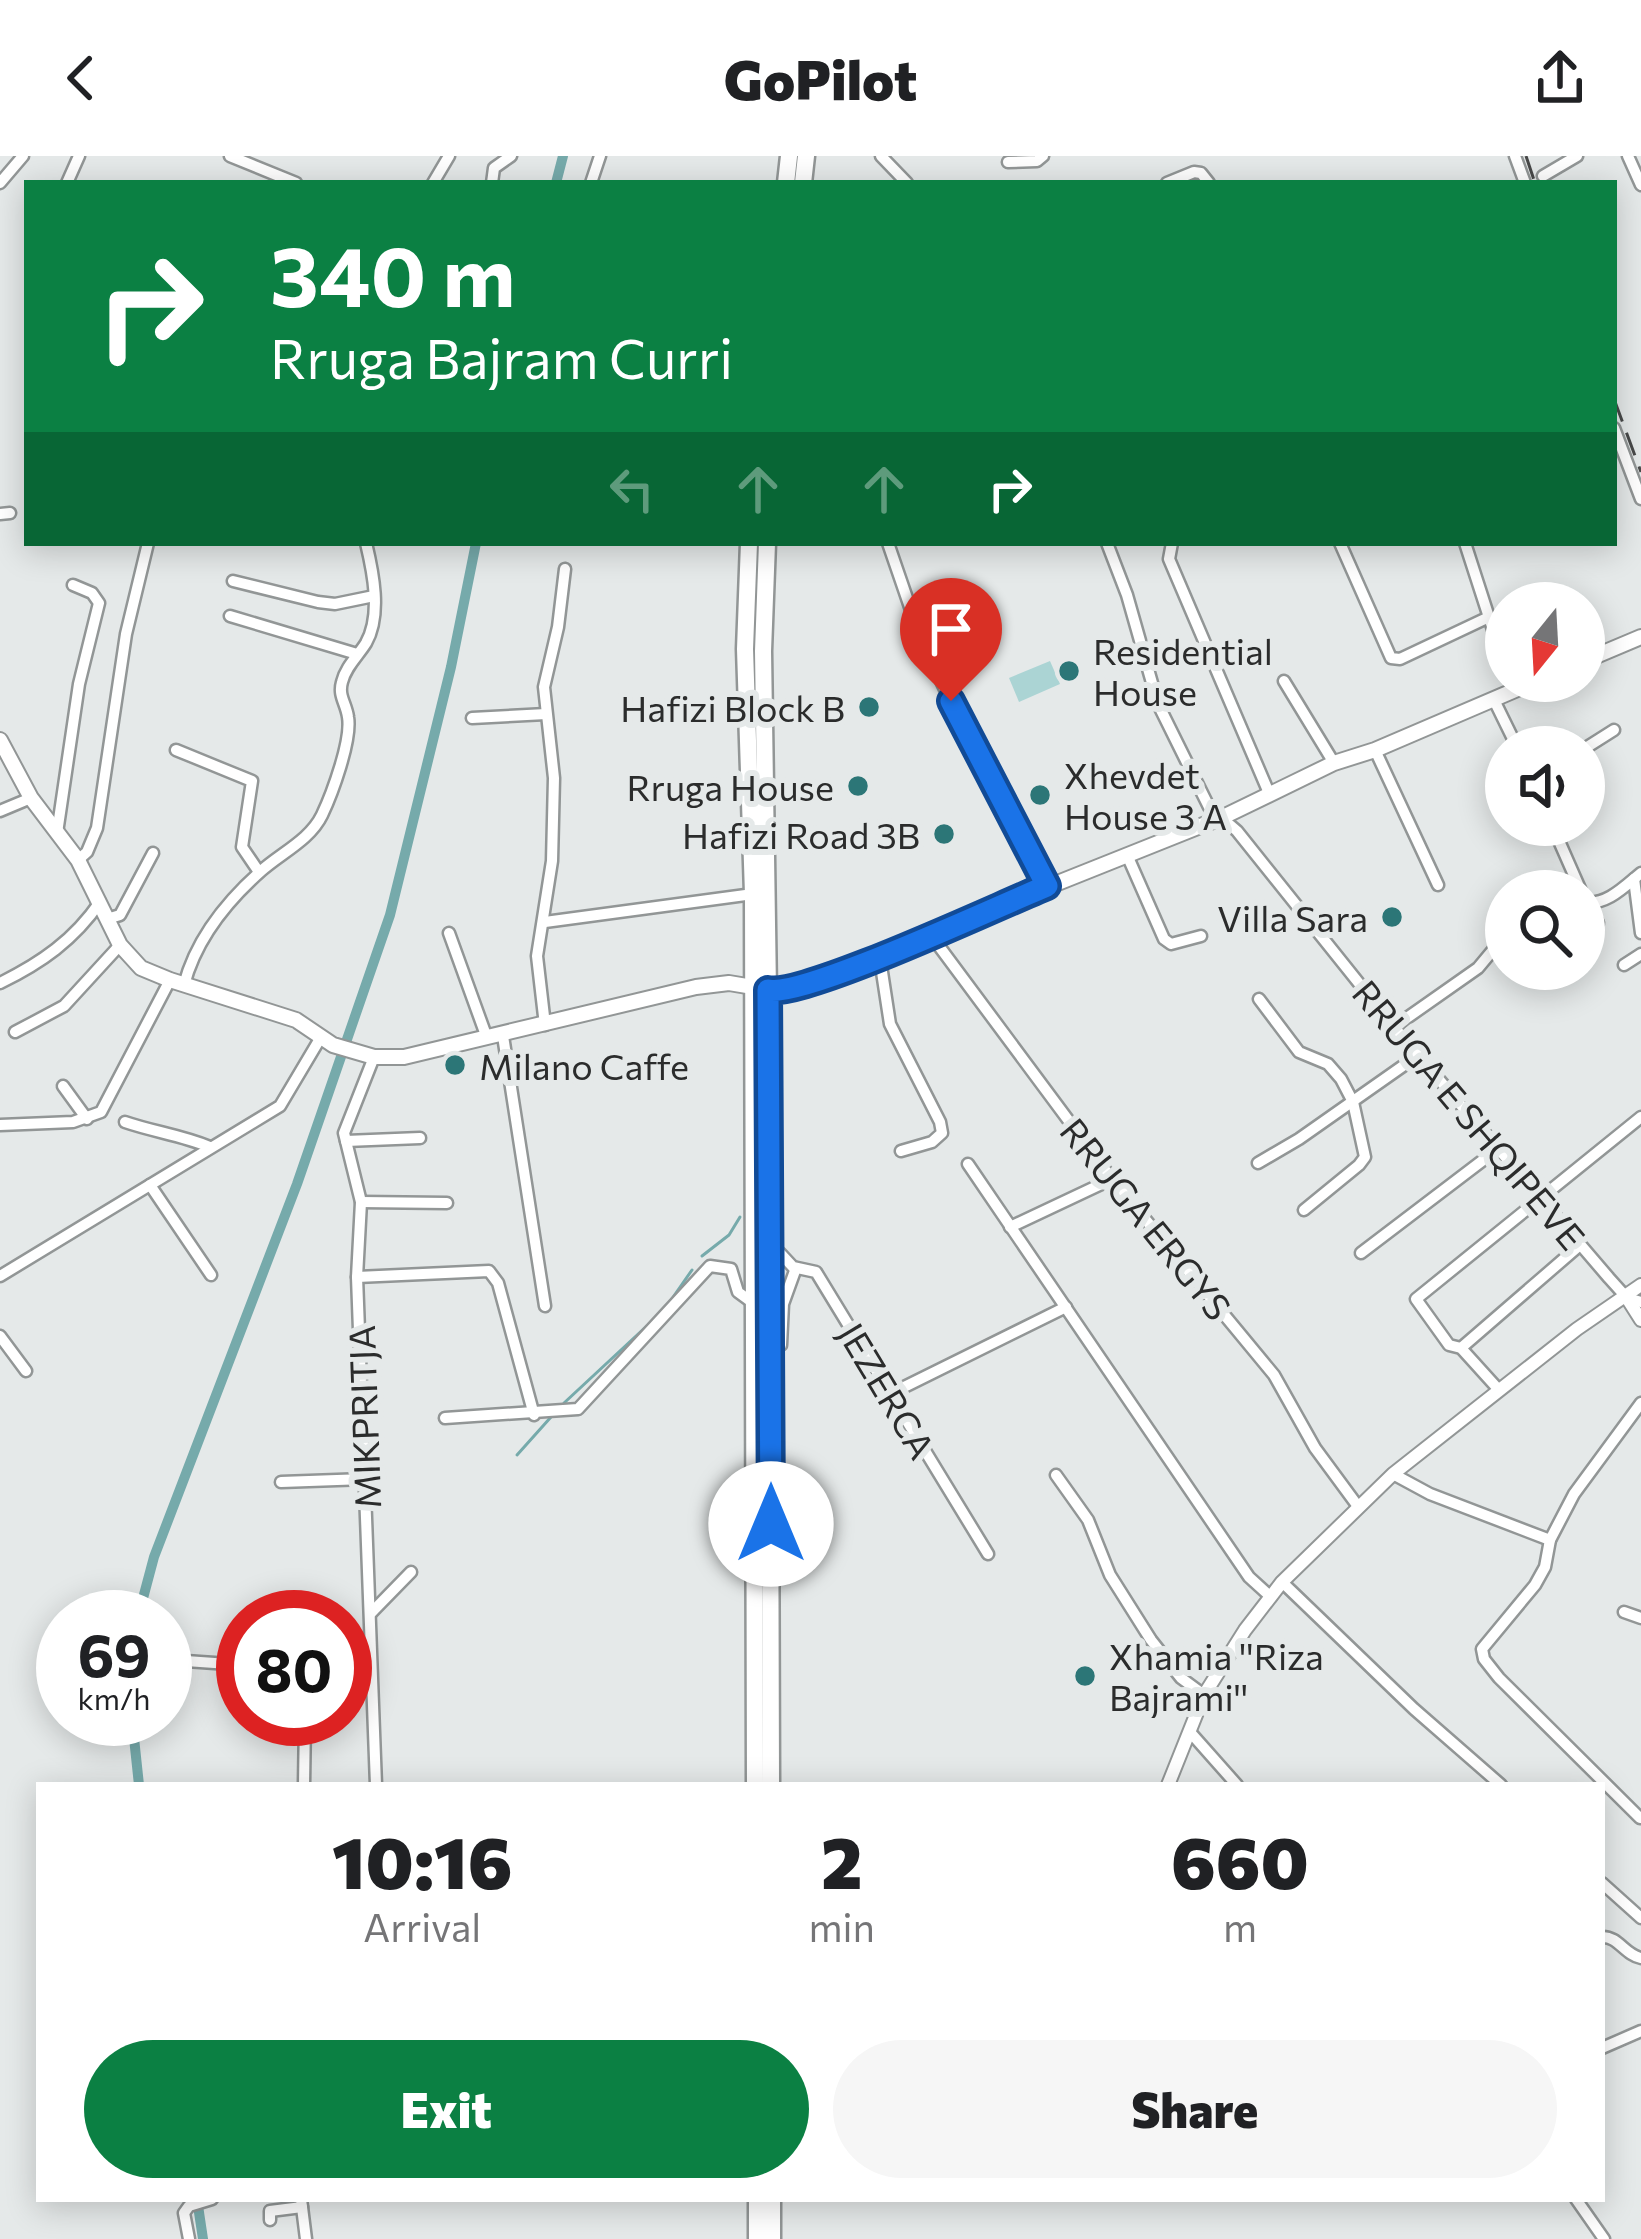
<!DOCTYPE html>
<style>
:root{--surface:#fff;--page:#f6f6f6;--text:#202124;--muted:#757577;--accent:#0b8043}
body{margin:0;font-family:Commissioner,sans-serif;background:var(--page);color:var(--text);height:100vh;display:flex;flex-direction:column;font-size:45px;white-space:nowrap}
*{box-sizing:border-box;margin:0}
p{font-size:39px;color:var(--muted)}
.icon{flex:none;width:66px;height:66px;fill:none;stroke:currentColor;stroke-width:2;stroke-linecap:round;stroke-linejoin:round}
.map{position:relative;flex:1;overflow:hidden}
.panel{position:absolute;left:36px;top:1626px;width:1569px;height:420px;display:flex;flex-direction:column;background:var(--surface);border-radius:0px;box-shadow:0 6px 30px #0003}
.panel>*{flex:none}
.hud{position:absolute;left:24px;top:24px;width:1593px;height:366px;border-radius:0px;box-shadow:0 6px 30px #0003;background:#0b8043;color:#fff;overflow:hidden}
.needle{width:78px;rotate:198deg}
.fabs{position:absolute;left:1485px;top:426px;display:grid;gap:24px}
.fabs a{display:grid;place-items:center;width:120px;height:120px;border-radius:50%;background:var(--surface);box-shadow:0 6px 30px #0003;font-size:60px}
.speed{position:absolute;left:36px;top:1434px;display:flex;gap:24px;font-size:60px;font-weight:700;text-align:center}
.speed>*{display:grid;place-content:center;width:156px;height:156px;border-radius:50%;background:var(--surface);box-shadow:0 6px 30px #0003;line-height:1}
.speed small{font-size:30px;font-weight:400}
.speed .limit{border:18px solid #d22;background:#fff;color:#111}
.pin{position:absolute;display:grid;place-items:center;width:102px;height:102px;color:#fff;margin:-123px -51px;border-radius:50% 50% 50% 0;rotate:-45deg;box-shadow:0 0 12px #0007}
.pin .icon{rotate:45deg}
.me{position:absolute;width:132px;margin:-66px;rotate:0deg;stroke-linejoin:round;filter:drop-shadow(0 0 9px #0008)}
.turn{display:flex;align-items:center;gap:42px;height:252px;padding:0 48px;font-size:54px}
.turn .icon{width:156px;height:156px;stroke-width:2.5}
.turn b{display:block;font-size:84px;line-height:102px}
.lanes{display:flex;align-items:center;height:114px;padding:0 48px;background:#0003;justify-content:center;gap:60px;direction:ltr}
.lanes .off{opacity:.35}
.eta{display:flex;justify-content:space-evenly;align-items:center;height:204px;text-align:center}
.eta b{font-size:72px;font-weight:800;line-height:84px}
.button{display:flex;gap:24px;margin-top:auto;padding:24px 48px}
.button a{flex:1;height:138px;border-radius:72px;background:var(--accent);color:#fff;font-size:48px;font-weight:800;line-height:138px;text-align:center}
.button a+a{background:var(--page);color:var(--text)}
header{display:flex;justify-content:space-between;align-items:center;height:156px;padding:0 48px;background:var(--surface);font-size:54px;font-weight:800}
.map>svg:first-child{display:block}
</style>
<header><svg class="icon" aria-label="back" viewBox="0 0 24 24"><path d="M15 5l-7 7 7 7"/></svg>GoPilot<svg class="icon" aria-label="share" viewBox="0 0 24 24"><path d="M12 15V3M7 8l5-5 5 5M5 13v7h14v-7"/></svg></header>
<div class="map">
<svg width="1641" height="2083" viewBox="0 0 1641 2083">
<rect width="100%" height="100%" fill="#e5e9e9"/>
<polygon fill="#abd4d4" points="1050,505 1060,528 1019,546 1009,522"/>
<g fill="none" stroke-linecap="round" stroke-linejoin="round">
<g stroke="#76aaab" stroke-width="3">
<polyline points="702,1100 729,1079 740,1061"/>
<polyline points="669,1147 692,1114"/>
<polyline points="564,1247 650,1167"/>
<polyline points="517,1299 551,1261"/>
</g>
<g stroke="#76aaab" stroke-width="10">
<polyline points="556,27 563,0"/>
<polyline points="138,1461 154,1401 297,1028 390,759 451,511 476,387"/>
<polyline points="132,1563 139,1629"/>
<polyline points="197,2043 203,2083"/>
</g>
<defs>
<g id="minor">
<polyline points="230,0 296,27"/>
<polyline points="881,0 907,27"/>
<polyline points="1515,0 1525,27"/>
<polyline points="1628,0 1641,29"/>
<polyline points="1008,6 1037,5 1043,0"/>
<polyline points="1543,20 1577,0"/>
<polyline points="0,27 23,0"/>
<polyline points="67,27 79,0"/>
<polyline points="433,27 449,0"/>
<polyline points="492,27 494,12 511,0"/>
<polyline points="591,27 600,0"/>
<polyline points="1167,27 1194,16 1201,17 1209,27"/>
<polyline points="1614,272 1641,343"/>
<polyline points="0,358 10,357"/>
<polyline points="888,387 921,483 986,619 1047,731"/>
<polyline points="1107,387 1127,439 1158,548 1209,651 1237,675 1394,871 1609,1122 1627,1142 1641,1146"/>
<polyline points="1172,387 1169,403 1269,637"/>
<polyline points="1340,387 1391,502 1400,503 1489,461"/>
<polyline points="1465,387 1506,514"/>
<polyline points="233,425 318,446 335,448 374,440"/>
<polyline points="230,460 357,498"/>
<polyline points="1284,525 1334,607"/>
<polyline points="1494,544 1517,591"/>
<polyline points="472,562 546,558"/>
<polyline points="1584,593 1614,574"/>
<polyline points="176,594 252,625 242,691 259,716"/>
<polyline points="1375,594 1438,729"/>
<polyline points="0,655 31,642"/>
<polyline points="1552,669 1581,735"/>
<polyline points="57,677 79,528 99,447 92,437 73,429"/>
<polyline points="1127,699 1164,783 1171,788 1201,780"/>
<polyline points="78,704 87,696 97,672 126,478 148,387"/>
<polyline points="1634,723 1641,777"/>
<polyline points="1585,743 1598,767"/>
<path d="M1584,746C1606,750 1624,731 1641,717"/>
<polyline points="107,763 120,759 153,697"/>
<polyline points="545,766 753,738"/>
<polyline points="449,777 487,882"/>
<polyline points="930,778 1112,1023 1274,1219 1315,1292 1357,1349"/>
<polyline points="880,803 890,868 940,966 942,977 932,986 901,995"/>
<polyline points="1624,809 1641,798"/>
<path d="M0,827C41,807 74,784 100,746"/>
<path d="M184,829C196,783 226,746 261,715C281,697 310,684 322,659C332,638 352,584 348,561C346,547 338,540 342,526C346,510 358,500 366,487C382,459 373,416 366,387"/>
<polyline points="1259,843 1299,896 1328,908 1341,923 1353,946 1365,1001 1359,1009 1304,1054"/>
<polyline points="545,869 537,800 552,705 554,622 544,531 558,471 565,413"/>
<polyline points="1394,871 1478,812 1498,788 1506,784"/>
<polyline points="15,876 64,850 120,789"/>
<polyline points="503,880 545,1150"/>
<polyline points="374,901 344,977 361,1046 357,1121 376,1629"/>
<polyline points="63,930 87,963"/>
<path d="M125,966C154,976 181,979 210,991"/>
<polyline points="0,969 73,966 101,956 170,824"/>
<polyline points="346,985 420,982"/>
<polyline points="1258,1007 1299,983 1420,898"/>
<polyline points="968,1008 1249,1421 1271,1441"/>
<polyline points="150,1029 211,1119"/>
<polyline points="361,1046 447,1047"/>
<polyline points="1010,1071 1112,1023"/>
<polyline points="769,1094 780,1097 793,1111 816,1116 988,1398"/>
<polyline points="1361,1097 1499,992"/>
<polyline points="0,1120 280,950 321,881"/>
<polyline points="357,1121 489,1115 498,1127 534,1259"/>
<polyline points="0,1180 26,1215"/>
<polyline points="1461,1192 1580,1089"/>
<polyline points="770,1195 781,1189 783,1148 796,1112"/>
<polyline points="1499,1234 1461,1192 1449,1189 1416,1143 1641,961"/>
<polyline points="890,1238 1066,1151"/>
<polyline points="445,1262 578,1253 710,1110 731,1113 738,1136 753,1147"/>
<polyline points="1393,1318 1430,1338 1550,1384"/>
<polyline points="1056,1319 1088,1364 1110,1419 1151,1484 1181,1522 1204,1539"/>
<polyline points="281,1326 365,1323"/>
<polyline points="1282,1426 1414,1553 1501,1629"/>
<polyline points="1624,1456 1641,1462"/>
<polyline points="371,1457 411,1416"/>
<polyline points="186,1505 243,1509"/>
<polyline points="1190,1576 1237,1629"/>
<polyline points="304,1629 305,1563"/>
<polyline points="1640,1662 1499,1522 1484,1503 1482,1493 1535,1429 1545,1411 1550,1384 1574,1338 1641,1247"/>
<polyline points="1602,1727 1641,1762"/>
<path d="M1602,1781C1618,1780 1625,1799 1641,1802"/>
<polyline points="1602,1892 1641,1875"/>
<polyline points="301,2043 306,2083"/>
<polyline points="1576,2043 1604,2083"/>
<polyline points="270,2064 270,2055 302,2051"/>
<polyline points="189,2083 184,2057 189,2050 212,2043"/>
</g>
<g id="tertiary">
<polyline points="1627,1142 1641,1164"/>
<polyline points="1168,1629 1204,1539 1245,1474 1282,1426 1393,1318 1577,1173 1641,1129"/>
</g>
<g id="secondary">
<polyline points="1584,505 1641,481"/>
<polyline points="0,584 31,642 78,704 120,789 141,812 170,824 296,864 333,889 374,901 404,901 696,831 729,827 782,836 880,803 930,778 1223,661 1334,607 1375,594 1536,525"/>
</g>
<g id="trunk">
<polyline points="786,27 789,0"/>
<polyline points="803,27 806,0"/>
<polyline points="749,387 745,493 753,738 755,1629"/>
<polyline points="767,387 763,495 769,904 771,1629"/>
<polyline points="757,2043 757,2083"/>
<polyline points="772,2043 772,2083"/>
</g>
</defs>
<use href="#minor" stroke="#929696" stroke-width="15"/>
<use href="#tertiary" stroke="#929696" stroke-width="16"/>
<use href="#secondary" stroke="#929696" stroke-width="18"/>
<use href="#trunk" stroke="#929696" stroke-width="21"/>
<use href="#minor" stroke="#fff" stroke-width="10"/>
<use href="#tertiary" stroke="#fff" stroke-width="12"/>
<use href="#secondary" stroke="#fff" stroke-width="14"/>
<use href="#trunk" stroke="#fff" stroke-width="16"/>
<g stroke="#484949" stroke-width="3" stroke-dasharray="24 12" stroke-linecap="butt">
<polyline points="1526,0 1535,27"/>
<polyline points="1614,243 1641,316"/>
</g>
</g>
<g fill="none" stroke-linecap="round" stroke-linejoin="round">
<defs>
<path id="route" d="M771,1368L768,834C803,842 1000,749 1047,730L951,545"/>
</defs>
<use href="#route" stroke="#114b97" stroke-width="30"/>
<use href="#route" stroke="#1a73e8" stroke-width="21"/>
</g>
<g fill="#2c7677" stroke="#e5e9e9" stroke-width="4.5">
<circle cx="1069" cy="515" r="12"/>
<circle cx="869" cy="551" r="12"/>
<circle cx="858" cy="630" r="12"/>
<circle cx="1040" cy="639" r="12"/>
<circle cx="944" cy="678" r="12"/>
<circle cx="1392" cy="761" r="12"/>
<circle cx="455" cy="909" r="12"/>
<circle cx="1085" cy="1520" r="12"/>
</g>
<g text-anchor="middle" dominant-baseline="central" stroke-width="12" stroke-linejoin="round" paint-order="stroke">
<g font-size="36" fill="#2b2c2c" stroke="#e5e9e9" text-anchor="start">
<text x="1093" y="494">Residential<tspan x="1093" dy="41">House</tspan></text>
<text x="845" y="551" text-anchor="end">Hafizi Block B</text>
<text x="1064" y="618">Xhevdet<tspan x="1064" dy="41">House 3 A</tspan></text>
<text x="834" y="630" text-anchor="end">Rruga House</text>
<text x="920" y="678" text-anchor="end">Hafizi Road 3B</text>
<text x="1368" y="761" text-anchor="end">Villa Sara</text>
<text x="479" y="909">Milano Caffe</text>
<text x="1109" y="1499">Xhamia ''Riza<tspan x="1109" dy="41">Bajrami''</tspan></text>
</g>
<g font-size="36" fill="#2b2c2c" stroke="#e5e9e9">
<text transform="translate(1470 958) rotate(50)">RRUGA E SHQIPEVE</text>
<text transform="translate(1147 1062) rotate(51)">RRUGA ERGYS</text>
<text transform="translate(888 1234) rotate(59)">JEZERCA</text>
<text transform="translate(363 1261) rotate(-92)">MIKPRITJA</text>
</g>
</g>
</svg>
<div class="fabs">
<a><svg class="needle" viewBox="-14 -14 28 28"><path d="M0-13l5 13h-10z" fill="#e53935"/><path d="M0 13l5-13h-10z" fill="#757577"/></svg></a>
<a><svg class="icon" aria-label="sound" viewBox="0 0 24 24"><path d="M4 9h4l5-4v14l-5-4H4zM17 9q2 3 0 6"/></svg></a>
<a><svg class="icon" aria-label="search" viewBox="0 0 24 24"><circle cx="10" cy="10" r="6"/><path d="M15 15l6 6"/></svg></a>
</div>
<div class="speed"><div>69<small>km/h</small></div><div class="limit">80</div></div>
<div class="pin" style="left:951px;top:545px;background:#d93025"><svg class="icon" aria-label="arrive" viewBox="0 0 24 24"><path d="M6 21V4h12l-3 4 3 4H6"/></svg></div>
<svg class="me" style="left:771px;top:1368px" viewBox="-20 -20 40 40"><circle r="19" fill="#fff"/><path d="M0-13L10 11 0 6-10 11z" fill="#1a73e8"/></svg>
<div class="hud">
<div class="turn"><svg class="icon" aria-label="right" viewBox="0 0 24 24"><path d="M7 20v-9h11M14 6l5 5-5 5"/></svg><div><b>340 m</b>Rruga Bajram Curri</div></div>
<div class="lanes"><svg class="icon off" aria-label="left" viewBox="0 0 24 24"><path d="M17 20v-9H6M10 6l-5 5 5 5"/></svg><svg class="icon off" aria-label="ahead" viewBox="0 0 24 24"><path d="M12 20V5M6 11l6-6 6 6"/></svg><svg class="icon off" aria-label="ahead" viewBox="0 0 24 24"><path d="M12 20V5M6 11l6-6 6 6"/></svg><svg class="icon" aria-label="right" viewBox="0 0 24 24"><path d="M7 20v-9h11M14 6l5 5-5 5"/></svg></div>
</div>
<section class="panel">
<div class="eta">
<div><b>10:16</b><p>Arrival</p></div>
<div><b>2</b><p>min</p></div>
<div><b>660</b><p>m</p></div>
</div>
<div class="button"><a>Exit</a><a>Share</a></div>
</section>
</div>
